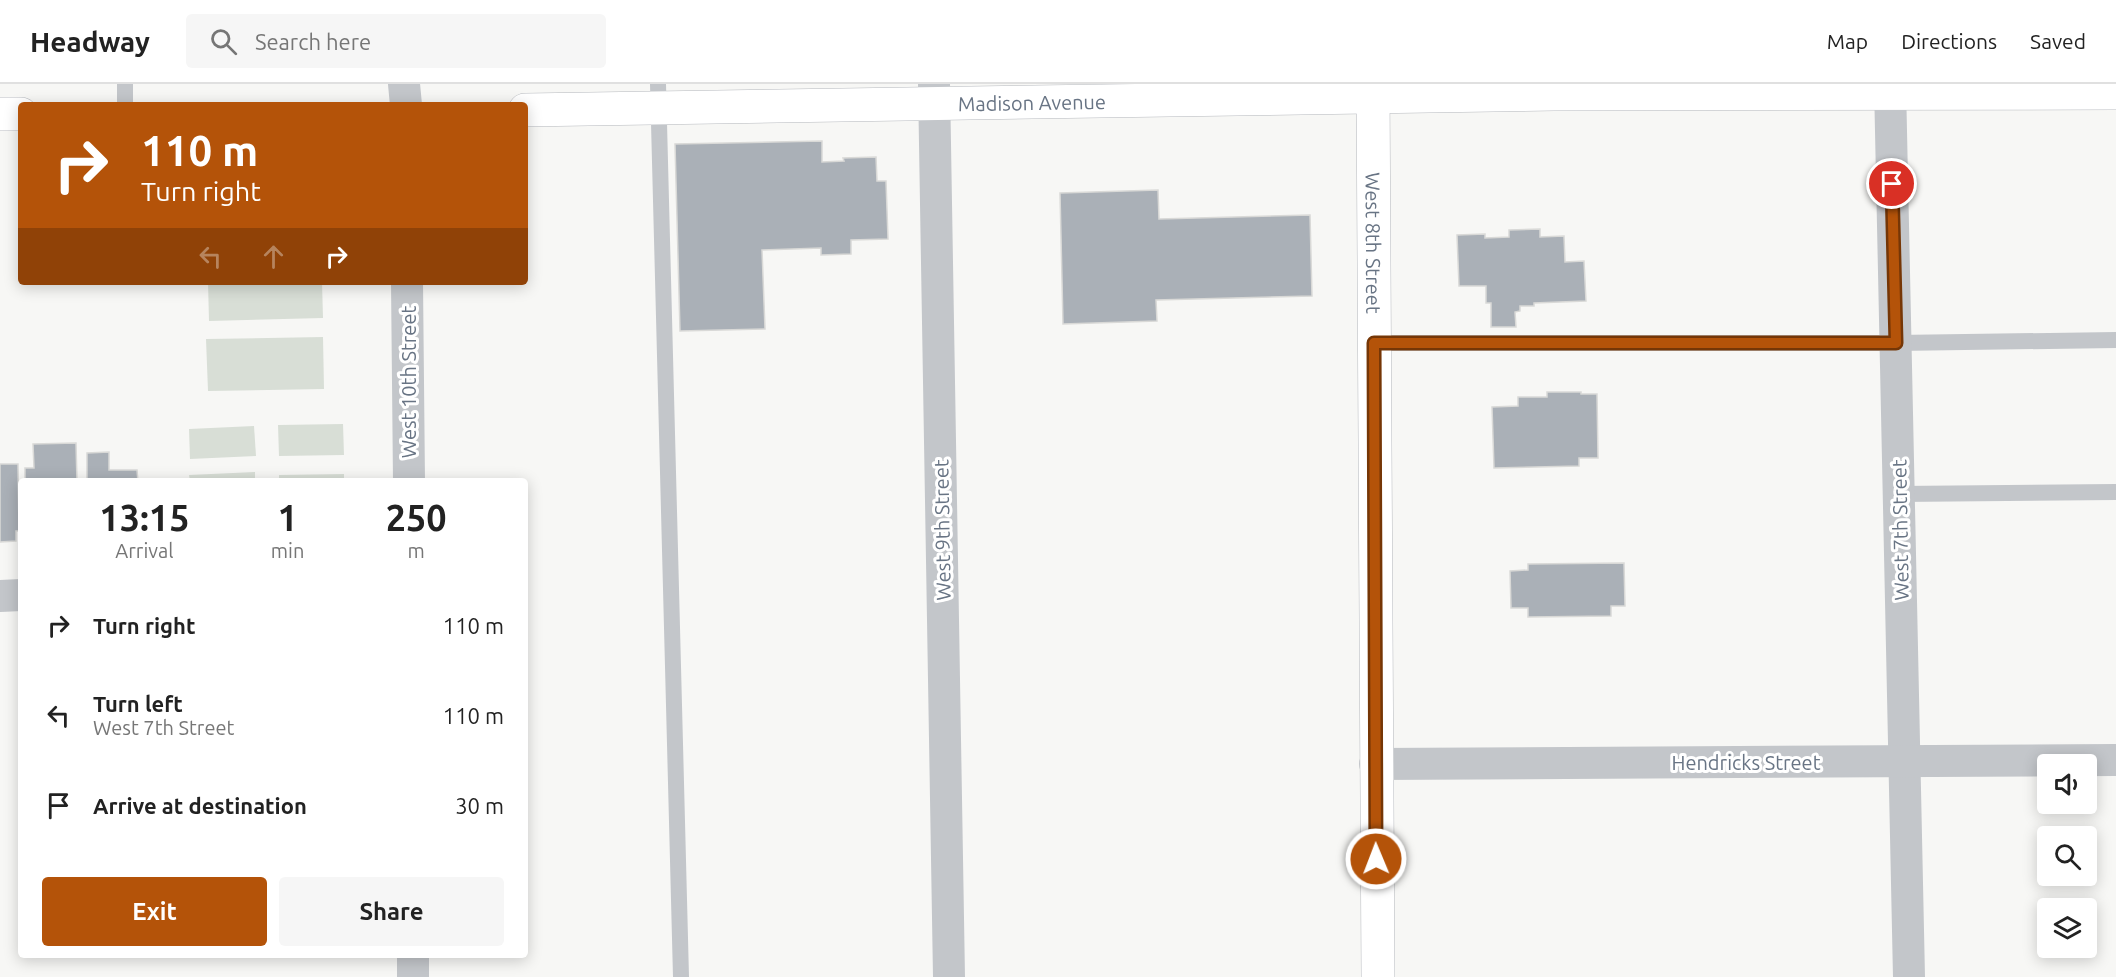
<!DOCTYPE html>
<style>
:root{--surface:#fff;--page:#f6f6f6;--text:#222;--muted:#767676;--line:#e0e0e0;--accent:#b45309}
body{margin:0;font-family:Ubuntu,sans-serif;background:var(--page);color:var(--text);height:100vh;display:flex;flex-direction:column;font-size:22px;white-space:nowrap}
*{box-sizing:border-box;margin:0}
p{font-size:20px;color:var(--muted)}
.icon{flex:none;width:33px;height:33px;fill:none;stroke:currentColor;stroke-width:2;stroke-linecap:round;stroke-linejoin:round}
.map{position:relative;flex:1;overflow:hidden}
.sheet{position:absolute;left:18px;top:394px;width:510px;height:480px;display:flex;flex-direction:column;background:var(--surface);border-radius:6px;box-shadow:0 3px 15px #0003}
.sheet>*{flex:none}
.top-card{position:absolute;left:18px;top:18px;width:510px;height:183px;border-radius:6px;box-shadow:0 3px 15px #0003;background:#b45309;color:#fff;overflow:hidden}
.tools{position:absolute;left:2037px;top:670px;display:grid;gap:12px}
.tools a{display:grid;place-items:center;width:60px;height:60px;border-radius:6px;background:var(--surface);box-shadow:0 3px 15px #0003;font-size:30px}
.pin{position:absolute;display:grid;place-items:center;width:51px;height:51px;color:#fff;margin:-26px;border:3px solid #fff;border-radius:50%;box-shadow:0 2px 6px #0007}
.me{position:absolute;width:66px;margin:-33px;rotate:359deg;stroke-linejoin:round;filter:drop-shadow(0 0 4px #0008)}
.turn{display:flex;align-items:center;gap:21px;height:126px;padding:0 24px;font-size:27px}
.turn .icon{width:78px;height:78px;stroke-width:2.5}
.turn b{display:block;font-size:42px;line-height:51px}
.lanes{display:flex;align-items:center;height:57px;padding:0 24px;background:#0003;justify-content:center;gap:30px;direction:ltr}
.lanes .off{opacity:.35}
.eta{display:flex;justify-content:space-evenly;align-items:center;height:102px;text-align:center}
.eta b{font-size:36px;font-weight:700;line-height:42px}
.button{display:flex;gap:12px;margin-top:auto;padding:12px 24px}
.button a{flex:1;height:69px;border-radius:6px;background:var(--accent);color:#fff;font-size:24px;font-weight:700;line-height:69px;text-align:center}
.button a+a{background:var(--page);color:var(--text)}
ul{padding:0;list-style:none}
li{display:flex;align-items:center;gap:18px;height:90px;padding:0 24px}
li div{flex:1}
li b{display:block;font-size:22px}
li em{font-style:normal}
header{display:flex;align-items:center;gap:36px;box-sizing:border-box;height:84px;padding:0 30px;background:var(--surface);border-bottom:2px solid var(--line)}
header strong{font-size:28px}
nav{display:flex;gap:33px;margin-inline-start:auto;font-size:21px}
.search{width:420px;height:54px;background:var(--page);display:flex;align-items:center;gap:15px;box-sizing:border-box;padding:0 21px;border-radius:6px;color:var(--muted);font-size:22px}
.map>svg:first-child{display:block}
</style>
<header>
<strong>Headway</strong>
<div class="search"><svg class="icon" aria-label="search" viewBox="0 0 24 24"><circle cx="10" cy="10" r="6"/><path d="M15 15l6 6"/></svg>Search here</div>
<nav><a>Map</a><a>Directions</a><a>Saved</a></nav>
</header>
<div class="map">
<svg width="2116" height="893" viewBox="0 0 2116 893">
<rect width="100%" height="100%" fill="#f7f7f5"/>
<g fill="#d8ded6">
<polygon points="208,198 322,198 323,234 209,237"/>
<polygon points="323,253 324,305 208,307 206,255"/>
<polygon points="343,340 344,371 279,372 278,341"/>
<polygon points="254,342 256,372 190,375 189,345"/>
<polygon points="255,388 255,397 190,397 189,391"/>
<polygon points="344,390 344,397 279,397 279,391"/>
</g>
<g fill="#aab0b7" stroke="#d9d9d7" stroke-width="1.5">
<polygon points="822,57 822,78 844,77 843,74 876,73 877,97 886,97 888,155 851,156 851,170 821,171 821,164 762,166 765,245 680,247 675,60"/>
<polygon points="1158,106 1159,135 1310,131 1312,212 1156,216 1157,237 1063,240 1060,109"/>
<polygon points="1540,145 1540,153 1564,152 1565,178 1584,177 1586,217 1534,219 1534,222 1520,222 1520,227 1515,228 1516,243 1491,243 1491,219 1486,219 1486,202 1459,202 1457,151 1485,150 1485,154 1509,153 1509,146"/>
<polygon points="1547,308 1581,308 1581,310 1597,310 1598,374 1579,374 1579,382 1494,384 1492,323 1518,322 1518,313 1547,313"/>
<polygon points="76,359 77,398 25,398 25,384 34,384 33,360"/>
<polygon points="109,368 109,386 137,386 138,398 87,398 87,369"/>
<polygon points="0,380 18,380 19,447 16,447 16,457 0,458"/>
<polygon points="1624,479 1625,522 1611,522 1611,532 1528,533 1528,524 1511,524 1510,487 1528,486 1528,480"/>
</g>
<g fill="none" stroke-linecap="round" stroke-linejoin="round">
<defs>
<g id="secondary">
<path id="s1" d="M1373,0L1378,893"/>
<path id="s2" d="M525,26L1554,10L2116,9"/>
<polyline points="0,30 21,30"/>
</g>
</defs>
<use href="#secondary" stroke="#b6b9be" stroke-width="34"/>
<g stroke="#c3c6ca" stroke-width="16">
<polyline points="125,0 125,21"/>
<polyline points="658,0 681,893"/>
<polyline points="1374,259 1896,259 2116,256"/>
<polyline points="1899,410 2116,408"/>
</g>
<g stroke="#c3c6ca" stroke-width="32">
<polyline points="404,0 406,21"/>
<polyline points="934,0 949,893"/>
<polyline points="1890,0 1909,893"/>
<polyline points="407,198 409,398"/>
<polyline points="0,512 21,511"/>
<polyline points="1375,680 2116,676"/>
<polyline points="413,872 413,893"/>
</g>
<use href="#secondary" stroke="#fff" stroke-width="33"/>
</g>
<g fill="none" stroke-linecap="round" stroke-linejoin="round">
<defs>
<polyline id="route" points="1376,775 1374,259 1896,259 1892,100"/>
</defs>
<use href="#route" stroke="#753606" stroke-width="15"/>
<use href="#route" stroke="#b45309" stroke-width="10"/>
</g>
<g text-anchor="middle" dominant-baseline="central" stroke-width="6" stroke-linejoin="round" paint-order="stroke">
<g font-size="20" fill="#687484" stroke="#fff">
<text stroke="none"><textPath href="#s2" startOffset="507">Madison Avenue</textPath></text>
<text stroke="none"><textPath href="#s1" startOffset="159">West 8th Street</textPath></text>
<text transform="translate(408 298) rotate(-90)">West 10th Street</text>
<text transform="translate(942 446) rotate(-91)">West 9th Street</text>
<text transform="translate(1900 446) rotate(-91)">West 7th Street</text>
<text x="1746" y="678">Hendricks Street</text>
</g>
</g>
</svg>
<div class="tools">
<a><svg class="icon" aria-label="sound" viewBox="0 0 24 24"><path d="M4 9h4l5-4v14l-5-4H4zM17 9q2 3 0 6"/></svg></a>
<a><svg class="icon" aria-label="search" viewBox="0 0 24 24"><circle cx="10" cy="10" r="6"/><path d="M15 15l6 6"/></svg></a>
<a><svg class="icon" aria-label="layers" viewBox="0 0 24 24"><path d="M12 4l9 5-9 5-9-5zM3 14l9 5 9-5"/></svg></a>
</div>
<div class="pin" style="left:1892px;top:100px;background:#d93025"><svg class="icon" aria-label="arrive" viewBox="0 0 24 24"><path d="M6 21V4h12l-3 4 3 4H6"/></svg></div>
<svg class="me" style="left:1376px;top:775px" viewBox="-20 -20 40 40"><circle r="17" fill="#b45309" stroke="#fff" stroke-width="3"/><path d="M0-11L8 9 0 5-8 9z" fill="#fff"/></svg>
<div class="top-card">
<div class="turn"><svg class="icon" aria-label="right" viewBox="0 0 24 24"><path d="M7 20v-9h11M14 6l5 5-5 5"/></svg><div><b>110 m</b>Turn right</div></div>
<div class="lanes"><svg class="icon off" aria-label="left" viewBox="0 0 24 24"><path d="M17 20v-9H6M10 6l-5 5 5 5"/></svg><svg class="icon off" aria-label="ahead" viewBox="0 0 24 24"><path d="M12 20V5M6 11l6-6 6 6"/></svg><svg class="icon" aria-label="right" viewBox="0 0 24 24"><path d="M7 20v-9h11M14 6l5 5-5 5"/></svg></div>
</div>
<section class="sheet">
<div class="eta">
<div><b>13:15</b><p>Arrival</p></div>
<div><b>1</b><p>min</p></div>
<div><b>250</b><p>m</p></div>
</div>
<ul>
<li><svg class="icon" aria-label="right" viewBox="0 0 24 24"><path d="M7 20v-9h11M14 6l5 5-5 5"/></svg><div><b>Turn right</b></div><em>110 m</em></li>
<li><svg class="icon" aria-label="left" viewBox="0 0 24 24"><path d="M17 20v-9H6M10 6l-5 5 5 5"/></svg><div><b>Turn left</b><p>West 7th Street</p></div><em>110 m</em></li>
<li><svg class="icon" aria-label="arrive" viewBox="0 0 24 24"><path d="M6 21V4h12l-3 4 3 4H6"/></svg><div><b>Arrive at destination</b></div><em>30 m</em></li>
</ul>
<div class="button"><a>Exit</a><a>Share</a></div>
</section>
</div>
